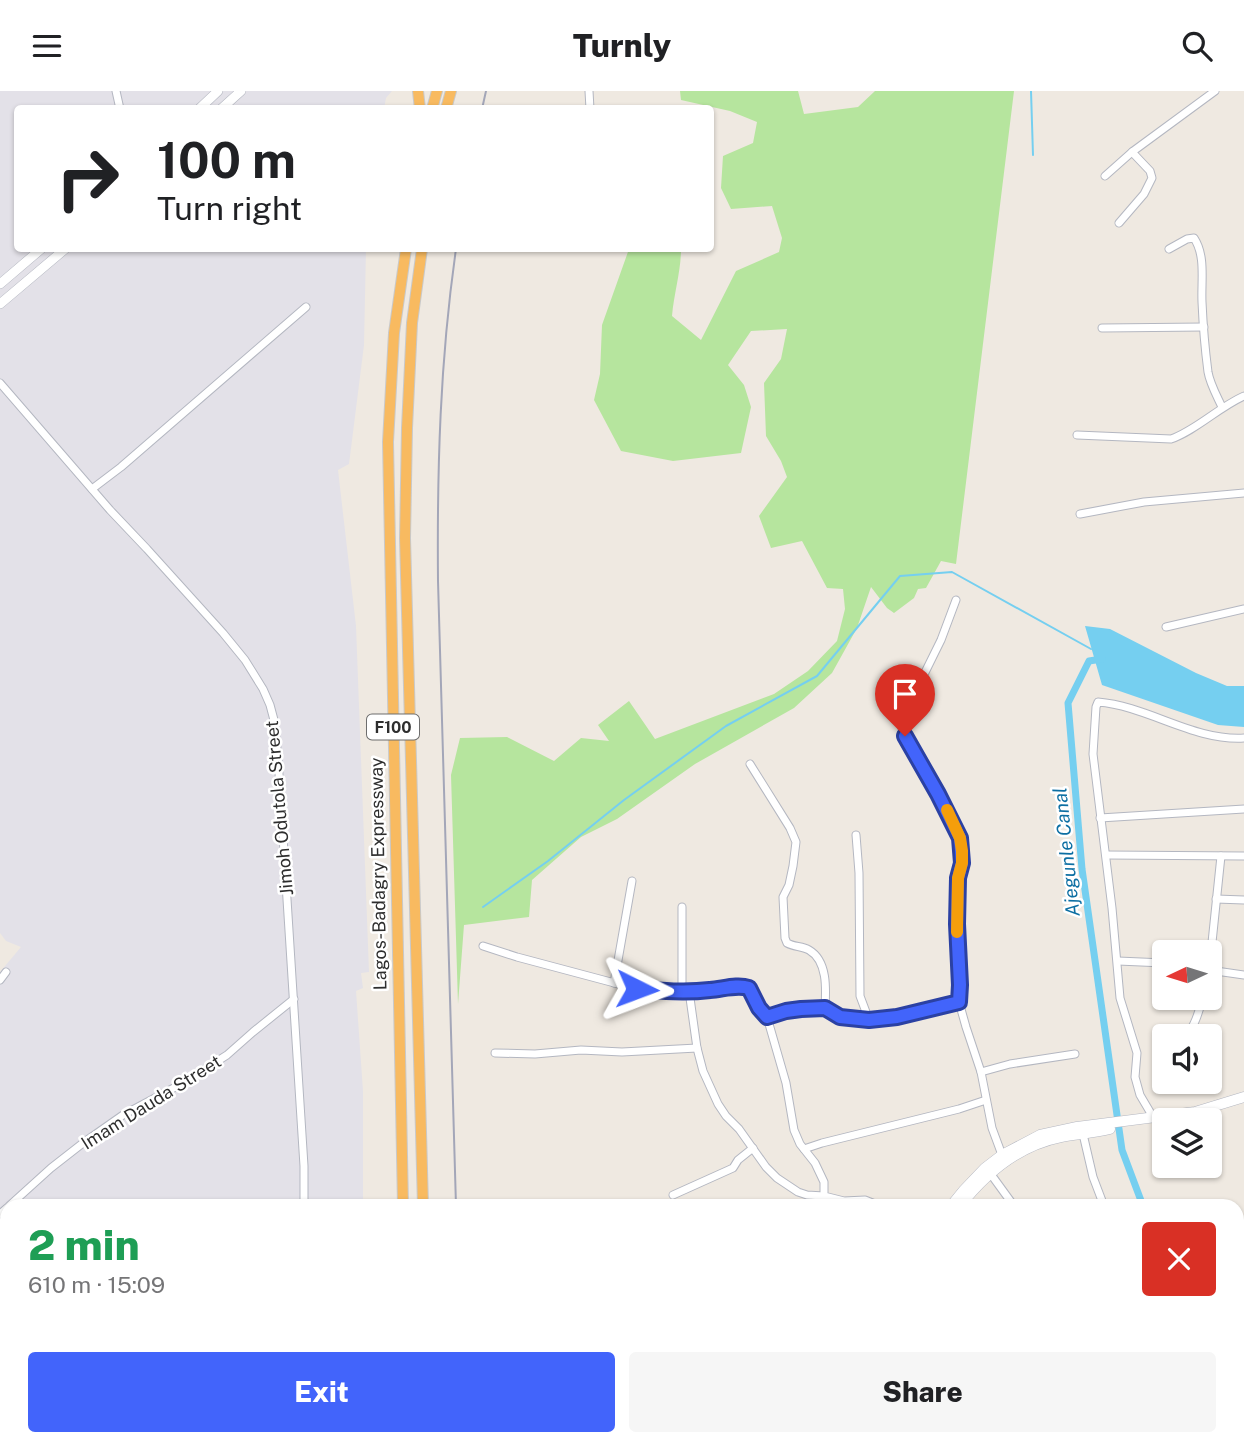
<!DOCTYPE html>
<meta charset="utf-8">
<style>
:root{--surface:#fff;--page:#f6f6f6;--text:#202124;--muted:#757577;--accent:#4264fb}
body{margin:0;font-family:"Public Sans",sans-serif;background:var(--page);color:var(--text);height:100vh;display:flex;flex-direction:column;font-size:26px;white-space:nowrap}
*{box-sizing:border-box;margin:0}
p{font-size:23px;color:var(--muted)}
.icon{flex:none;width:38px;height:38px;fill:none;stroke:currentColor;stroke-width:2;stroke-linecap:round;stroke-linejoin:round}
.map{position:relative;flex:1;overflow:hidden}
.sheet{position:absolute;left:0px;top:1108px;width:1244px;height:247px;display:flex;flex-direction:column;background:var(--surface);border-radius:21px 21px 0 0;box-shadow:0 2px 5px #0004}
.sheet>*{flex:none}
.banner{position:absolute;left:14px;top:14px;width:700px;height:147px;border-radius:7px;box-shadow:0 2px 5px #0004;background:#fff;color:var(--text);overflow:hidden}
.needle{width:46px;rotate:266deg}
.tools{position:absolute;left:1152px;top:849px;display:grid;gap:14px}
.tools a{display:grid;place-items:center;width:70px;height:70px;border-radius:7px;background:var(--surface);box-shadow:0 2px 5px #0004;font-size:35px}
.pin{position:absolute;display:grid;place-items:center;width:60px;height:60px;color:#fff;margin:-72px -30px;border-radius:50% 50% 50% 0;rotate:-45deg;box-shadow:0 0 7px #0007}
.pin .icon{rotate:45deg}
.me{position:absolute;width:77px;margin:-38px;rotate:93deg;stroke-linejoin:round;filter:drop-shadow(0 0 5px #0008)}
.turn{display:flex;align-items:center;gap:24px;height:147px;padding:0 28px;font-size:32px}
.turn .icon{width:91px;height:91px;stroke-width:2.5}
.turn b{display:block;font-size:49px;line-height:60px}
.round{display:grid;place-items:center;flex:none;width:74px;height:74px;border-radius:7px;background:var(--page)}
.overview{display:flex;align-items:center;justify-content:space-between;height:119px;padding:0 28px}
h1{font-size:42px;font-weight:800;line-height:52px;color:#1e9e55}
.cta{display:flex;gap:14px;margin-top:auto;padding:14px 28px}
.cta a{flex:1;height:80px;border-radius:7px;background:var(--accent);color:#fff;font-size:28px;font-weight:800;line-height:80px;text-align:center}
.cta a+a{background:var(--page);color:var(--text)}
header{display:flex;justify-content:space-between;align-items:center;height:91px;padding:0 28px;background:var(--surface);font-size:32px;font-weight:800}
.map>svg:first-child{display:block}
</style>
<header><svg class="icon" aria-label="menu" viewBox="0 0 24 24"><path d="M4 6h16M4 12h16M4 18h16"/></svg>Turnly<svg class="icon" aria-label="search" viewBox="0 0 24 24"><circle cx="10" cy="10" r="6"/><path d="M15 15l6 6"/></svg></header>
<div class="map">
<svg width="1244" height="1354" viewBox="0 0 1244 1354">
<rect width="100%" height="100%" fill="#efe9e1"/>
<polygon fill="#e3e1e8" points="0,0 392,0 386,7 384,18 18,18 18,158 366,158 364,254 349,373 338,379 356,535 369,881 361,882 363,897 356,900 363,1000 363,1115 7,1115 7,1309 0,1309 0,881 21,856 6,850 0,842"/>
<path fill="#b6e59e" d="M680,0H798L804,23L858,16L875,0H1014L956,473L941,470L926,497L918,498L914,507L894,522L887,517L871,496L857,537L832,582L794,617L695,673L617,728L581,746L532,789L529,826L464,834L458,913L451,684L460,647L507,646L554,670L581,647L609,650L598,634L629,610L655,648L774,603L808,580L837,550L845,518L843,498L827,497L802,450L771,457L759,425L787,386L781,370L766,345L764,292L781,268L787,238L751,240L728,274L744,294L751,316L741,362L673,370L621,360L594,309L600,283L602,234L629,158H681C681,180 674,202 672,225L701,249L736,180L779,161L782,147L772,115L731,118L721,97L723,65L753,52L757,31L730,20L681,9Z"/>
<polygon fill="#75cff0" points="1085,535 1110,538 1196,582 1227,595 1244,595 1244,636 1218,634 1102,594"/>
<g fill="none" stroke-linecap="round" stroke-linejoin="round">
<g stroke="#75cff0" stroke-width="2">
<polyline points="1031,0 1033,64"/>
<polyline points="483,816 548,770 624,709 726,635 817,585 900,485 952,481 1091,558"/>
</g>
<g stroke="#75cff0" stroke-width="7">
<polyline points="1102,568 1089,570 1068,612 1082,778 1122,1059 1143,1115"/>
<polyline points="1237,1241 1244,1250"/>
</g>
<defs>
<g id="minor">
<polyline points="116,0 120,18"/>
<polyline points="589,0 590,18"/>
<polyline points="1105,85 1132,61 1215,0"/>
<polyline points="1119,132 1144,103 1152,87 1150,80 1132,61"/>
<path d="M1169,158L1187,148L1194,147C1206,165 1201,190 1202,211C1203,234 1205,258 1208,281C1210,293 1217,305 1222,316"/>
<polyline points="1102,237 1204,236"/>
<polyline points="0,292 110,419 147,458 223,542 245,569 263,598 270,614 274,629 278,667 304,1075 304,1115"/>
<path d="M1077,344L1171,348C1195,340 1219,316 1244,305"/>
<polyline points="92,398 121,376 306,216"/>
<polyline points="1080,423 1144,411 1244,402"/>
<polyline points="956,509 941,549 904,624 901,635 903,640 938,703 960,747 962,771 958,787 957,833 960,894 959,911 966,936 981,981 992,1037 1002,1064"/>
<polyline points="1166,536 1244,518"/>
<path d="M750,673L790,737L796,751L793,775L789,794L783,806L785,847L787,852C794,856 802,855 809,859C828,870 826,899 825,917"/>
<polyline points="1100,727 1244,718"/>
<polyline points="856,744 859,782 860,905 869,929"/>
<polyline points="1106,764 1244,765"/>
<polyline points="1216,808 1244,809"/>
<polyline points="483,855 517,866 637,898 689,900 710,900 742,895 749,897 759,917 767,926 786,992 794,1039 800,1053 815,1072 824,1091 824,1105 844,1110 865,1109 880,1115"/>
<polyline points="1118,870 1164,872"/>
<polyline points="1209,879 1244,884"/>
<polyline points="1209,880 1221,765"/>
<polyline points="0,889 6,881"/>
<polyline points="614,892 632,790"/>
<polyline points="682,900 682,816"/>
<polyline points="689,900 697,957 703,980 718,1013 726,1025 739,1038 766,1076 777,1087 798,1101 807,1104 824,1105 821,1115"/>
<polyline points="767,926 786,920 801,918 825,917 840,926 869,929 897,926 959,911"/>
<path d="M1186,945C1195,935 1199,920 1203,906"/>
<polyline points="495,962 535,963 581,959 622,961 697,957"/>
<polyline points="981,981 1010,973 1075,963"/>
<path d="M1153,1026L1140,1004L1135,986L1137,962L1120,907L1112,817L1093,663L1096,616L1098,611C1148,615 1193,650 1244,647"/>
<polyline points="1083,1043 1093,1086 1104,1115"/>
<polyline points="804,1058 822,1052 959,1018 986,1009"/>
<polyline points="990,1082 1014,1115"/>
<polyline points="673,1104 733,1077 738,1069 753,1057"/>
<polyline points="9,1115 51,1077 83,1052 123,1024 183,992 227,964 253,941 294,908"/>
<polyline points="0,1123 7,1117"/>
<polyline points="1237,1147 1244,1147"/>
<polyline points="328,1348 328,1354"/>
<polyline points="649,1348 653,1354"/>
<polyline points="775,1348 781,1354"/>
<polyline points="957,1348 970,1354"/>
<polyline points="1195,1348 1200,1354"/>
<polyline points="496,1354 516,1348"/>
<polyline points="938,1354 941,1348"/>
</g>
<g id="tertiary">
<polyline points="199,18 218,0"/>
<polyline points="221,18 241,0"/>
<polyline points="0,193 41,158"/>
<polyline points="0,213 65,158"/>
</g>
<g id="secondary">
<polyline points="951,1115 964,1099 985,1077 1002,1064 1040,1044 1077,1036 1195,1021 1244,1006"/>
<path d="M960,1115C986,1082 1020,1054 1061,1046C1077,1043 1094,1042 1110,1038"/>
<polyline points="0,1320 7,1319"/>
<polyline points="845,1354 849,1348"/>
<polyline points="853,1354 857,1348"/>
</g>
<g id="trunk">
<polyline points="418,0 420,18"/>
<polyline points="432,18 437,0"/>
<polyline points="446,18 451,0"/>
<polyline points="422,158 412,232 407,337 405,447 423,1115"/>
<polyline points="403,1115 388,351 394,242 406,158"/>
<polyline points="425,1348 426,1354"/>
<polyline points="461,1348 462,1354"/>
</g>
</defs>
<use href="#minor" stroke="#b4b7c1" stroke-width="9"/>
<use href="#tertiary" stroke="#b4b7c1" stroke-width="10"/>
<use href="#secondary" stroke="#b4b7c1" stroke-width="11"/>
<use href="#trunk" stroke="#c9c9c9" stroke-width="12"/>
<use href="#minor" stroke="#fff" stroke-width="7"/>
<use href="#tertiary" stroke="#fff" stroke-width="9"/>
<use href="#secondary" stroke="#fff" stroke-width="10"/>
<use href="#trunk" stroke="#f8ba60" stroke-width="10"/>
<g stroke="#a3a6b8" stroke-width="2">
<polyline points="482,18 486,0"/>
<path d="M456,158C440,269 437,378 438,490L456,1115"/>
<polyline points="464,1348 464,1354"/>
</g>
</g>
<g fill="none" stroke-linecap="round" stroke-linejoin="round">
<defs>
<path id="route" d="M637,898C661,900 686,902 710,899C723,898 737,893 749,897L759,917L767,926L786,920L801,918L825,917L840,926L869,929L897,926L959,911L960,894L957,833L958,787L962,772L960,747L938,703L905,645"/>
</defs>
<use href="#route" stroke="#2b41a3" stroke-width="18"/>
<use href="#route" stroke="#4264fb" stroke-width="12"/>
<polyline stroke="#f59e0b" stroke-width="12" points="947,719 960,747 962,760 962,772 958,787 957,841"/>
</g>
<g text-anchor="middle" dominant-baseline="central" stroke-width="5" stroke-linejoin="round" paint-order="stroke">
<rect fill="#fff" stroke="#6d6d6d" stroke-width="2" x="367" y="623.5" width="52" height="25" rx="5"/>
<g font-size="16" font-weight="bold" fill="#2e2e2e">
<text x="393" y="636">F100</text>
</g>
<g font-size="18" fill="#2e2e2e" stroke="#fff">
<text transform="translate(279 717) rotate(-95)">Jimoh Odutola Street</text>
<text transform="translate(378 783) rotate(-91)">Lagos-Badagry Expressway</text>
<text transform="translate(151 1011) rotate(-32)">Imam Dauda Street</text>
</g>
<g font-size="19" font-style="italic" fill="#0d6fa3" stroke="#fff">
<text transform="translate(1066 761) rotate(-96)">Ajegunle Canal</text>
</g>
</g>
</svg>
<div class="tools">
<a><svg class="needle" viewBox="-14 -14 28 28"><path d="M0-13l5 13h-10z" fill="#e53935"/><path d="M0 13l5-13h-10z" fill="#757577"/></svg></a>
<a><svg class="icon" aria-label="sound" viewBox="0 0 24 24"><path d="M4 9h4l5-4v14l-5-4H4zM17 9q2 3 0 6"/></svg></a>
<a><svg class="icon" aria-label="layers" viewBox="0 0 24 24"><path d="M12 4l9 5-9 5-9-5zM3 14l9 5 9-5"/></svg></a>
</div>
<div class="pin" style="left:905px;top:645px;background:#d93025"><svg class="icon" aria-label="arrive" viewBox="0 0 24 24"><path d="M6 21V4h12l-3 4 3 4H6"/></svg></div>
<svg class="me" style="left:637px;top:898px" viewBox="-20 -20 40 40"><path d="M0-17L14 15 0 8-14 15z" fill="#4264fb" stroke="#fff" stroke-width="4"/></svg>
<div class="banner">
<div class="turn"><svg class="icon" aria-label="right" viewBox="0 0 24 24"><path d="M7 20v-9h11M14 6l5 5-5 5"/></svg><div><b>100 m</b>Turn right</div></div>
</div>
<section class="sheet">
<div class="overview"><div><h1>2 min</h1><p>610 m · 15:09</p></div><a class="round" style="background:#d93025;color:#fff"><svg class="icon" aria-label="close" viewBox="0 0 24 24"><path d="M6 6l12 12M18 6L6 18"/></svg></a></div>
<div class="cta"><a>Exit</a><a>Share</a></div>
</section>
</div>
